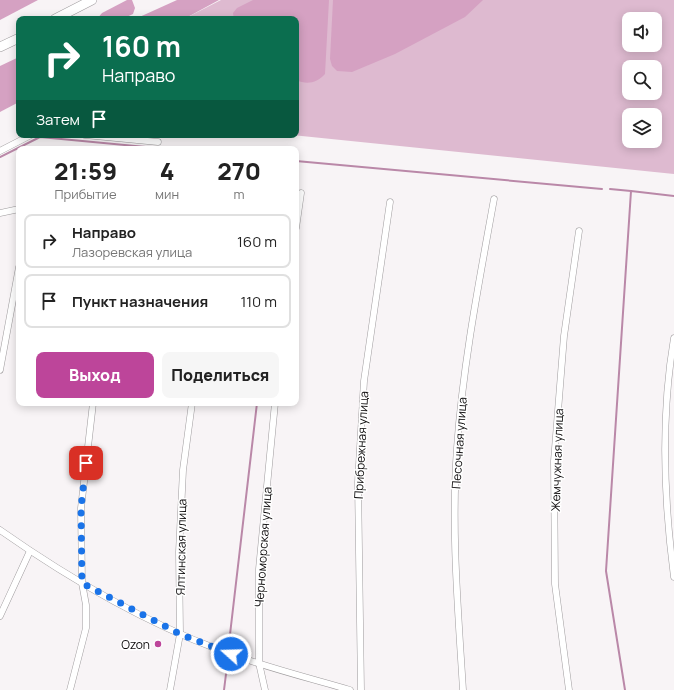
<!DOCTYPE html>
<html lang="ru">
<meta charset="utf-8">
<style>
:root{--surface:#fff;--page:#f6f6f6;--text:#222;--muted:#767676;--line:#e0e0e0;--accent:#bd459a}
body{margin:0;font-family:Manrope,sans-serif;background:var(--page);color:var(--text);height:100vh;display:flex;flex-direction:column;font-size:15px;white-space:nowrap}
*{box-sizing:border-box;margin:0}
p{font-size:13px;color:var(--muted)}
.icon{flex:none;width:22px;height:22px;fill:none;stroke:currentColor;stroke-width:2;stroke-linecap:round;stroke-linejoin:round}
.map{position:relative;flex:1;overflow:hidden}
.side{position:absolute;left:16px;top:146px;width:283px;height:260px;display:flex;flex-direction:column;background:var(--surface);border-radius:8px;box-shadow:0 2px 10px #0003}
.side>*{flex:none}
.banner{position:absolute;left:16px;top:16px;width:283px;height:122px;border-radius:8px;box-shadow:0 2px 10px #0003;background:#0b6e4f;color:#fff;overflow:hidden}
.tools{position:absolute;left:622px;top:12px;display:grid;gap:8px}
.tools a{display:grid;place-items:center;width:40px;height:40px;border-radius:8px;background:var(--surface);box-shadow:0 2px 10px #0003;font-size:20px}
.pin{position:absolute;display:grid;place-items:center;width:34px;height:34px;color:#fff;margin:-17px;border-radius:8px;box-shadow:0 2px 6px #0006}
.me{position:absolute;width:44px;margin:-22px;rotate:290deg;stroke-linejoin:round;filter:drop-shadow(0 0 3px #0008)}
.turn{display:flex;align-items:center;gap:14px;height:84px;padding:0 20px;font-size:18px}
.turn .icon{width:52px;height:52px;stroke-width:2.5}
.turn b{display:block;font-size:28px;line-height:34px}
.then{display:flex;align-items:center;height:38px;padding:0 20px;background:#0003;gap:8px;font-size:15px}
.eta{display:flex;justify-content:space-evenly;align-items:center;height:68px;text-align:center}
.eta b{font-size:24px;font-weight:800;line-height:28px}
.button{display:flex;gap:8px;margin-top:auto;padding:8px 20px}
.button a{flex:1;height:46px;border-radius:8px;background:var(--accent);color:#fff;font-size:16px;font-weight:800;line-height:46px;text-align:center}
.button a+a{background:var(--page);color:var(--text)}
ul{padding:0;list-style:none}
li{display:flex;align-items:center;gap:12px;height:54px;margin:0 8px 6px;padding:0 12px;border:2px solid var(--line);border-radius:8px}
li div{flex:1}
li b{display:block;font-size:15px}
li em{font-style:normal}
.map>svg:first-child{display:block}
</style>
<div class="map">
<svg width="674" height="690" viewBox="0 0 674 690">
<rect width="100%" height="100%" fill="#f8f4f6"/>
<path fill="#debad0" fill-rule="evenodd" d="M221,0H674V174L292,135H296V19H184ZM629,19H655V45H629ZM629,67H655V93H629ZM629,115H655V141H629Z"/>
<g fill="#d5a1c2">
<polygon points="0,0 38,0 0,20"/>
<polygon points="127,0 132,0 135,8 133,14 122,19 97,19 102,13"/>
<polygon points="177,0 219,0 184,19 135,19"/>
<path d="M253,0H329L325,74C317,83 307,85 296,80V19H234L233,13L237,8Z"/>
<polygon points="333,0 483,0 465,17 395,54 352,72 337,71 332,66 330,59"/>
<polygon points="19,57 19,102 0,112 0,66"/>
</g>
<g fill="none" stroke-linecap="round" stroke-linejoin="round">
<g stroke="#ba88a8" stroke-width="2">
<polyline points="0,157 40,137 167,149"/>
<polyline points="296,161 602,189"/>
<polyline points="610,189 631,191"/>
<polyline points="229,643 257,403"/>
<polyline points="224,690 228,658"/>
<polyline points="625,690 606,571 631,191 674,196"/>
</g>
<defs>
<g id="street">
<polyline points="85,135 158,142"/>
<polyline points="0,151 31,135"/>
<polyline points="0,213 19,209"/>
<polyline points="296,228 301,193"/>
<path d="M674,338C661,414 664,501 674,577"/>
<polyline points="0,370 19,267"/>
<path d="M0,530C67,577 140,620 217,649C260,666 306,677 350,690"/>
<polyline points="0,616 30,551"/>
<polyline points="70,690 86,628 86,605 82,583 81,508 93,403"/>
<polyline points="170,690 180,634 179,552 183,470 192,403"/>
<polyline points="265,690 259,663 259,569 275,403"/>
<polyline points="361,690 358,482 364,381 390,202"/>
<path d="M463,690C458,609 451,529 457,448C463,364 479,282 494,199"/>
<polyline points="569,690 555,584 554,461 564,336 579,231"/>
</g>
<g id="secondary">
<polyline points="55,19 92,0"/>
<polyline points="0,47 19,38"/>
</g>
</defs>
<use href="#street" stroke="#9e9b9d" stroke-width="7"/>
<use href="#secondary" stroke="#9e9b9d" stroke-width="10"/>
<use href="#street" stroke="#fff" stroke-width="6"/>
<use href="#secondary" stroke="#fff" stroke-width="9"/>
</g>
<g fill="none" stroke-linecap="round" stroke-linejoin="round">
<polyline stroke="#1a73e8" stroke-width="7" stroke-dasharray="0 12.6" points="86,463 81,508 82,583 180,634 231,654"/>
</g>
<circle fill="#bd459a" stroke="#fff" stroke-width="1.5" cx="158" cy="644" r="4"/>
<g text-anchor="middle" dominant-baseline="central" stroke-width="3" stroke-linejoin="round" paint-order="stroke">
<g font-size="12" fill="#0e0c0d" stroke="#fff">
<text transform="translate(459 443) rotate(-86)">Песочная улица</text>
<text transform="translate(361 445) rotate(-87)">Прибрежная улица</text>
<text transform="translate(557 460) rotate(-88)">Жемчужная улица</text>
<text transform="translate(181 547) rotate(-89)">Ялтинская улица</text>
<text transform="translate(263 547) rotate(-86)">Черноморская улица</text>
</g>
<g font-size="12" fill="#0e0c0d" stroke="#fff" text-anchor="end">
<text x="150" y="644">Ozon</text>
</g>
</g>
</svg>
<div class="tools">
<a><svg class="icon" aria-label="sound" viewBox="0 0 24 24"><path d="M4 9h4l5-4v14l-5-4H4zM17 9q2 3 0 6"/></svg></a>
<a><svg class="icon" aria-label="search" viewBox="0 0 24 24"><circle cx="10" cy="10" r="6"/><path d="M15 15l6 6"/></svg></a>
<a><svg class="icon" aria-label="layers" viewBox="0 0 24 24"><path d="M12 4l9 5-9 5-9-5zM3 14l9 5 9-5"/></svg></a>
</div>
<div class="pin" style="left:86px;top:463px;background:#d93025"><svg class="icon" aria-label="arrive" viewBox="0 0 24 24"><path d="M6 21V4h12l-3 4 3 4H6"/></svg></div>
<svg class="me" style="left:231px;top:654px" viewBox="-20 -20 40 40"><circle r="17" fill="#1a73e8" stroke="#fff" stroke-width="3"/><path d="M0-11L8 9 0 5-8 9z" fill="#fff"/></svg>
<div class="banner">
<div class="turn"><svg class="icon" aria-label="right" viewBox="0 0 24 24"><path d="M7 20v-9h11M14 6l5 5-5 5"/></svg><div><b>160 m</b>Направо</div></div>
<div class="then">Затем<svg class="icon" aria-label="arrive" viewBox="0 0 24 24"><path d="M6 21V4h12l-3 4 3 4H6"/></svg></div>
</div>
<section class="side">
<div class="eta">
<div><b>21:59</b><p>Прибытие</p></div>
<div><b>4</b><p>мин</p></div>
<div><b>270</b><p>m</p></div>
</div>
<ul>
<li><svg class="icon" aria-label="right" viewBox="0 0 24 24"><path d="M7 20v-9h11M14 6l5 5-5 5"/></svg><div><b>Направо</b><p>Лазоревская улица</p></div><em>160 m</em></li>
<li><svg class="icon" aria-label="arrive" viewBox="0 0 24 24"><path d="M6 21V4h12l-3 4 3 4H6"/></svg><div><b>Пункт назначения</b></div><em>110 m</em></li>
</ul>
<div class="button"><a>Выход</a><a>Поделиться</a></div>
</section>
</div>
